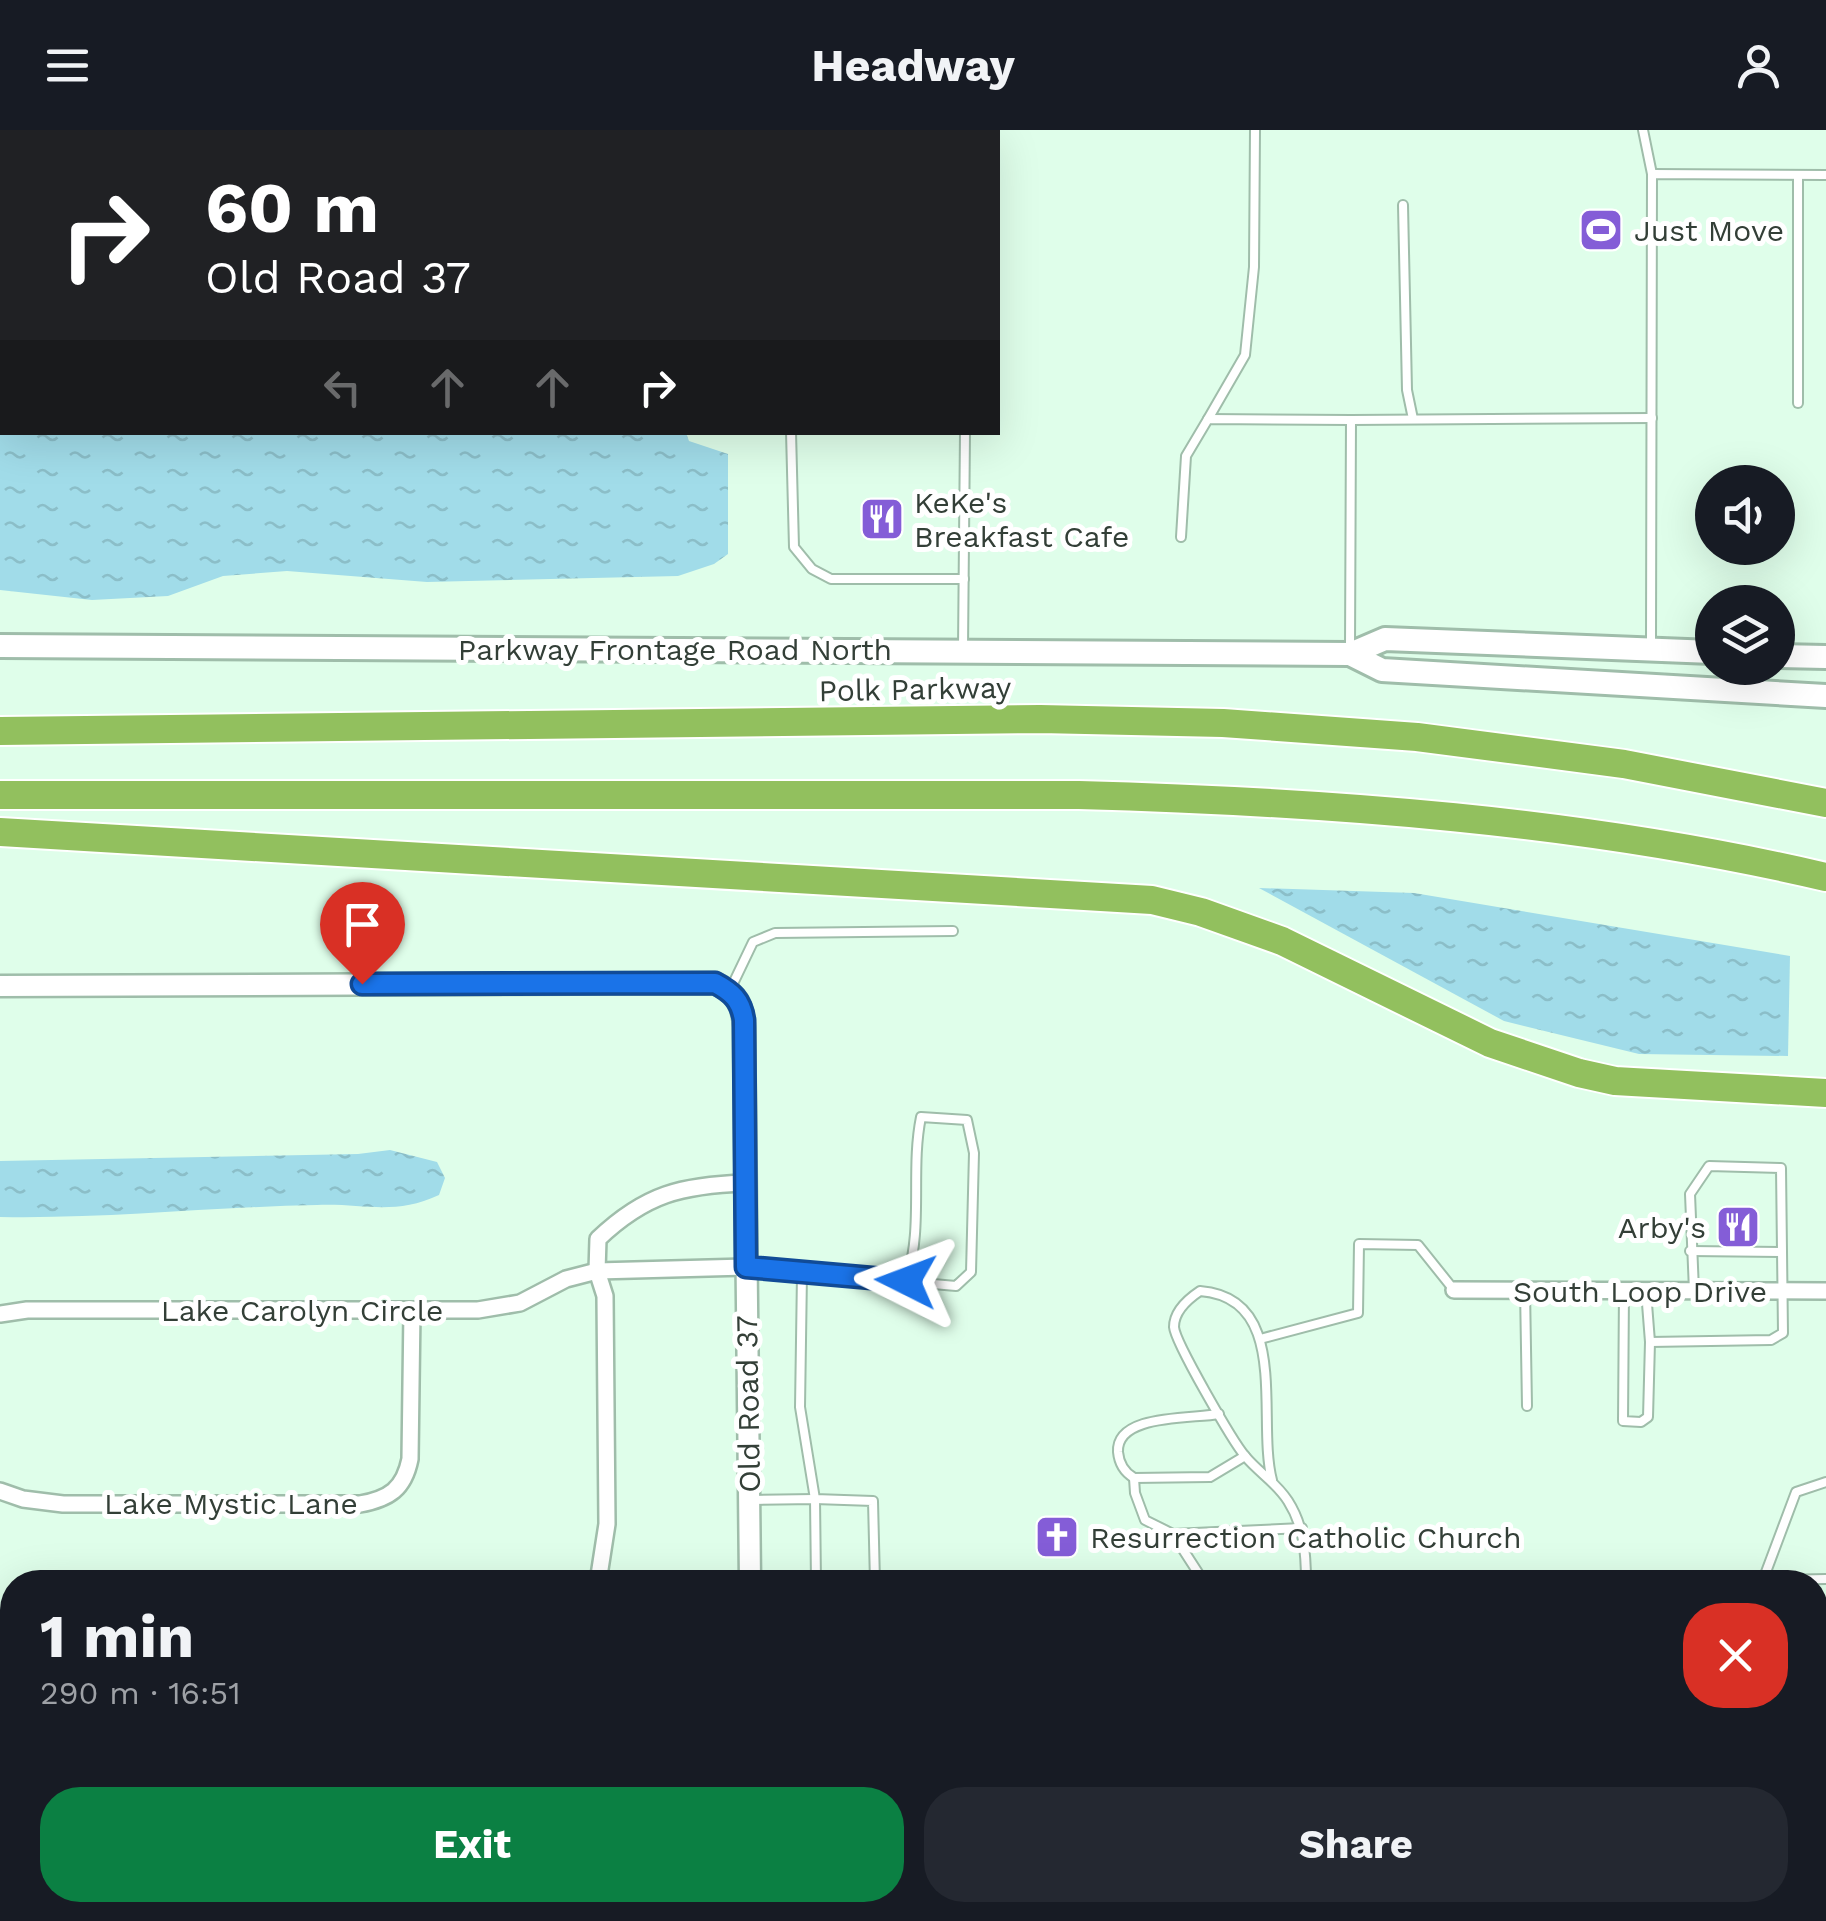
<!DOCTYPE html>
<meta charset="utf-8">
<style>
:root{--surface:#171b24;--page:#242831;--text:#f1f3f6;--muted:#9ea1a6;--accent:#0b8043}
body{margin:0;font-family:"Work Sans",sans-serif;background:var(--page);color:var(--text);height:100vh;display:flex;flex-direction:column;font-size:38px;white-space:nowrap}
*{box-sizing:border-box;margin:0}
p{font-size:32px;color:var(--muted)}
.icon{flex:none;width:55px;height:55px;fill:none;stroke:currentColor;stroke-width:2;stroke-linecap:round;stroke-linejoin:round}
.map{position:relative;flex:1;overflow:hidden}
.details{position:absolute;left:0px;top:1440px;width:1828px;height:352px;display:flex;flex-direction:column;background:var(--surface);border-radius:40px 40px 0 0;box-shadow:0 10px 40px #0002}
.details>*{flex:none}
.guide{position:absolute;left:0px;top:0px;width:1000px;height:305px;box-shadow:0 10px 40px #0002;background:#202124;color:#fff;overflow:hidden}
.fabs{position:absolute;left:1695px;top:335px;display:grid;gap:20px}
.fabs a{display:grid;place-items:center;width:100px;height:100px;border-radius:50%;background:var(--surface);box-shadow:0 10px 40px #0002;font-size:50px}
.pin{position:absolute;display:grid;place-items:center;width:85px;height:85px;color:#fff;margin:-102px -42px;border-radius:50% 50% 50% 0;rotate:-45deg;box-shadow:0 0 10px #0007}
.pin .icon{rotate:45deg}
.me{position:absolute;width:110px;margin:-55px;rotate:273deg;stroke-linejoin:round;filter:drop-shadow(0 0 8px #0008)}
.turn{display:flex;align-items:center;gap:35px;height:210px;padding:0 40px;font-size:45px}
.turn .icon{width:130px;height:130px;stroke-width:2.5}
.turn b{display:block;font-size:70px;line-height:85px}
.lanes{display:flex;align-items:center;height:95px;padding:0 40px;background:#0003;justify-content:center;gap:50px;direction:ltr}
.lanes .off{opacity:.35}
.round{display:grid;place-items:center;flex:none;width:105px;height:105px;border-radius:40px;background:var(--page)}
.overview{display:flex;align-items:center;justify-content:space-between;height:170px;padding:0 40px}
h1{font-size:60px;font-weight:700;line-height:75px}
.cta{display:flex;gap:20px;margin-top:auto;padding:20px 40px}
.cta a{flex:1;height:115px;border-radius:40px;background:var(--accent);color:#fff;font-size:40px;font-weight:700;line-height:115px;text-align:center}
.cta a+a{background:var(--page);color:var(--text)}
header{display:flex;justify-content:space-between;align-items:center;height:130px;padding:0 40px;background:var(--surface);font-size:45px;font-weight:700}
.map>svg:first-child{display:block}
</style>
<header><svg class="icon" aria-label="menu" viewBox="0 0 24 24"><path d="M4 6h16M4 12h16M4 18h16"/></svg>Headway<svg class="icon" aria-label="person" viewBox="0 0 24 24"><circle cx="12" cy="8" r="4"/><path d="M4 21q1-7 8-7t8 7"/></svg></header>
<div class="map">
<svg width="1826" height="1791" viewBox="0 0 1826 1791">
<defs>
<pattern id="water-ripples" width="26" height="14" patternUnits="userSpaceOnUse" patternTransform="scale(2.5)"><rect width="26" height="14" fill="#a1dce9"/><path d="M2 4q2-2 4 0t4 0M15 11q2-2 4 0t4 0" fill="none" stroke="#8bbec8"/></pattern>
</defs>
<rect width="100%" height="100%" fill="#dffeea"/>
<g fill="url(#water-ripples)">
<polygon points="0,265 2,302 686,303 689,311 728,324 728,424 714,434 678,446 427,452 287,441 223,446 168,466 92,470 0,460"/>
<polygon points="1259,758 1414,763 1790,826 1788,926 1639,924 1504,891"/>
<path d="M390,1020L437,1032L445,1048L439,1065C394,1086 363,1073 317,1075C211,1077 106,1089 0,1087V1031L358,1024Z"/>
<polygon points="0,1479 12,1479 12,1563 0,1564"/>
</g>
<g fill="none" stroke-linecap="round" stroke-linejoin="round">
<defs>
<g id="service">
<polyline points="780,0 780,2"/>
<polyline points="1643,0 1652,44"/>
<polyline points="977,2 977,0"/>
<polyline points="1798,45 1798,273"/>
<polyline points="1403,75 1407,260 1413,289"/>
<polyline points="1208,289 1245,225 1254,137 1255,0"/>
<polyline points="791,302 794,417 812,439 831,449 964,449"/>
<polyline points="1181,407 1186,326 1208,289 1351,290"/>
<polyline points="1651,514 1652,44 1826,45"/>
<polyline points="963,518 965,302"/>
<polyline points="1350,519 1351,290 1652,288"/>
<polyline points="730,860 753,812 775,803 953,801"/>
<polyline points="1690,1121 1781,1122"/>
<path d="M750,1138L956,1156L971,1142L974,1023L967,990L921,987C910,1041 924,1098 906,1151"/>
<polyline points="802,1144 800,1277 815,1369 873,1371 875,1452"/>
<polyline points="1525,1160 1527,1276"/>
<polyline points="1624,1161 1623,1291 1641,1292 1648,1287 1650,1212"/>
<polyline points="1646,1161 1650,1212 1771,1210 1783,1203 1781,1038 1709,1036 1690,1064 1694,1161"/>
<polyline points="1260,1209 1358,1183 1359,1114 1418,1115 1454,1160"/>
<path d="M1219,1284C1190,1289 1116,1284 1118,1322C1119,1333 1124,1342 1134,1348L1210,1347L1245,1326"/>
<polyline points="1134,1348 1135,1363 1145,1390 1173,1404 1302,1398"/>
<path d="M1272,1350C1256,1289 1292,1168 1200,1161C1188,1169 1174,1181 1174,1197C1175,1212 1233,1312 1245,1326C1258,1342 1276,1352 1288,1371C1304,1396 1306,1423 1306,1452"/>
<polyline points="754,1370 815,1369 816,1452"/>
<polyline points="1173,1404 1204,1452"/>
<polyline points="1763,1450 1796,1362 1826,1352"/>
<polyline points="1670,1452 1826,1449"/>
<polyline points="1815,1641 1826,1641"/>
<polyline points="1707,1780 1708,1791"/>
<polyline points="974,1791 975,1780"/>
</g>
<g id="minor">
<polyline points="55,0 55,2"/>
<polyline points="248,0 248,2"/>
<polyline points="439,0 439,2"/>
<polyline points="633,0 633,2"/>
<polyline points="0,148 2,147"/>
<polyline points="1454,1160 1826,1161"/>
<polyline points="0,1184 27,1180 478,1180 520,1173 566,1149 597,1141 746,1137"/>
<path d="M0,1361L23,1369L63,1374H360C389,1369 404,1359 410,1329L412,1180"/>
<path d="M598,1452L607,1394L605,1166L597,1141L598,1109C645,1064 682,1055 746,1053"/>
<polyline points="0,1640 12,1640"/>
<polyline points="456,1780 555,1780"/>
<polyline points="1201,1780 1201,1791"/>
<polyline points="1658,1780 1658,1791"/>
<polyline points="0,1785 258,1780"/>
</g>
<g id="tertiary">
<path d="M0,856L715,853C736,863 743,874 744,897L750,1452"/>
<polyline points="1815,1773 1826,1773"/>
<polyline points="752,1791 752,1780"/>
</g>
<g id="secondary">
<polyline points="0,516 1350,524 1385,509 1712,522"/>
<polyline points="1350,524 1382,540 1826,566"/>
<polyline points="1778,526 1826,527"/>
</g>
<g id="motorway">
<polyline points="0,601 1040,589 1223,593 1417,607 1624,634 1826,673"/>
<path d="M0,665H1079C1328,672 1582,690 1826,747"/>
<polyline points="0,702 1152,770 1201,782 1282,811 1490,913 1579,943 1615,951 1826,963"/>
</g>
</defs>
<use href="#service" stroke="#9fbdaa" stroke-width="12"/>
<use href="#minor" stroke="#9fbdaa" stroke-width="20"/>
<use href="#tertiary" stroke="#9fbdaa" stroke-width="25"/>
<use href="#secondary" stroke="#9fbdaa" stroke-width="28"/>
<use href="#motorway" stroke="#fff" stroke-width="32"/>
<use href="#service" stroke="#fff" stroke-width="8"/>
<use href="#minor" stroke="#fff" stroke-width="15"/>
<use href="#tertiary" stroke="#fff" stroke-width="20"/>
<use href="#secondary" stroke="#fff" stroke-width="22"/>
<use href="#motorway" stroke="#92c05e" stroke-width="28"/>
</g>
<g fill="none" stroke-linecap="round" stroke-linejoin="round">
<defs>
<path id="route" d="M362,854L715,853C732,862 741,870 744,890L746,1137L906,1151"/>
</defs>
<use href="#route" stroke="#114b97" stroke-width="25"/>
<use href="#route" stroke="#1a73e8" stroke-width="18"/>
</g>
<defs>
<symbol id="stadium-square" viewBox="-11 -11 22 22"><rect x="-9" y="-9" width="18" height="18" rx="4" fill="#845dd7" stroke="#fff"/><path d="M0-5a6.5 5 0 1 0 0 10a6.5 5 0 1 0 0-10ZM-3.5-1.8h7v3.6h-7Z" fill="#fff"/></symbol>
<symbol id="restaurant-square" viewBox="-11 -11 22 22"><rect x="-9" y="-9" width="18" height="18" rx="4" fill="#845dd7" stroke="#fff"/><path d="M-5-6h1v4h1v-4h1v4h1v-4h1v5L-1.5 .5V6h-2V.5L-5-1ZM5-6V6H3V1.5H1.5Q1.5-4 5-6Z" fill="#fff"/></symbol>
<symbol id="church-square" viewBox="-11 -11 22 22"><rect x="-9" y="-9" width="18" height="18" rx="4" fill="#845dd7" stroke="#fff"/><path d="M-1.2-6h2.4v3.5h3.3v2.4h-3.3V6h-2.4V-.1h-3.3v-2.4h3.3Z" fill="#fff"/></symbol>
</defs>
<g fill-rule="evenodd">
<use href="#stadium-square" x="1576" y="75" width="50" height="50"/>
<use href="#restaurant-square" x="857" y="364" width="50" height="50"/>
<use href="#restaurant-square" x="1713" y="1072" width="50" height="50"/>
<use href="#church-square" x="1032" y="1382" width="50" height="50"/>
</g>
<g text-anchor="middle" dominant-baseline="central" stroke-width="10" stroke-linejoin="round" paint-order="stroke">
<g font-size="30" fill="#333f37" stroke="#fff" text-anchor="start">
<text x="1634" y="100">Just Move</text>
<text x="914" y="372">KeKe's<tspan x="914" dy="34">Breakfast Cafe</tspan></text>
<text x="1706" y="1097" text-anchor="end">Arby's</text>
<text x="1090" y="1407">Resurrection Catholic Church</text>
</g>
<g font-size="30" fill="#333f37" stroke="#fff">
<text x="675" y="519">Parkway Frontage Road North</text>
<text transform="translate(915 559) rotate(-1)">Polk Parkway</text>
<text x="1640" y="1161">South Loop Drive</text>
<text x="302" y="1180">Lake Carolyn Circle</text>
<text transform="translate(748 1274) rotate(-91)">Old Road 37</text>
<text x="231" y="1373">Lake Mystic Lane</text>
</g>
</g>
</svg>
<div class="fabs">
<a><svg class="icon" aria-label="sound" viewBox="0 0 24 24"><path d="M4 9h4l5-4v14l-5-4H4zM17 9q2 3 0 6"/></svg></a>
<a><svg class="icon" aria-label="layers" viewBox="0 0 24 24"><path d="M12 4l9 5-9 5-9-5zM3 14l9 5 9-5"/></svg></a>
</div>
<div class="pin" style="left:362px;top:854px;background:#d93025"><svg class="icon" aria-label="arrive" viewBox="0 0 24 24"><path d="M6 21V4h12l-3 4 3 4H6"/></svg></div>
<svg class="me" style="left:906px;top:1151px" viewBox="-20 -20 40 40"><path d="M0-17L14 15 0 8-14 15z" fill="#1a73e8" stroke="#fff" stroke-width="4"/></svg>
<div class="guide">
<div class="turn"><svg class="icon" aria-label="right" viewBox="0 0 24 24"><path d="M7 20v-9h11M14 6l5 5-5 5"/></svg><div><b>60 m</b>Old Road 37</div></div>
<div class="lanes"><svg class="icon off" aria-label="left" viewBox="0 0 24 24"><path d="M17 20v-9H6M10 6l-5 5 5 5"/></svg><svg class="icon off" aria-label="ahead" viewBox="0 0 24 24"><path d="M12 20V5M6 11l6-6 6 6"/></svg><svg class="icon off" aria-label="ahead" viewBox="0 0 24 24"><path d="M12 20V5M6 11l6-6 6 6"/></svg><svg class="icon" aria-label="right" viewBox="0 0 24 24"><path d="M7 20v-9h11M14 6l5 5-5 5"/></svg></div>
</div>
<section class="details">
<div class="overview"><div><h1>1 min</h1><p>290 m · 16:51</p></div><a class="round" style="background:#d93025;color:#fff"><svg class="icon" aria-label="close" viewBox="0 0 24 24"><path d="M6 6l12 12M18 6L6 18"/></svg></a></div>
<div class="cta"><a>Exit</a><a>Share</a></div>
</section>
</div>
